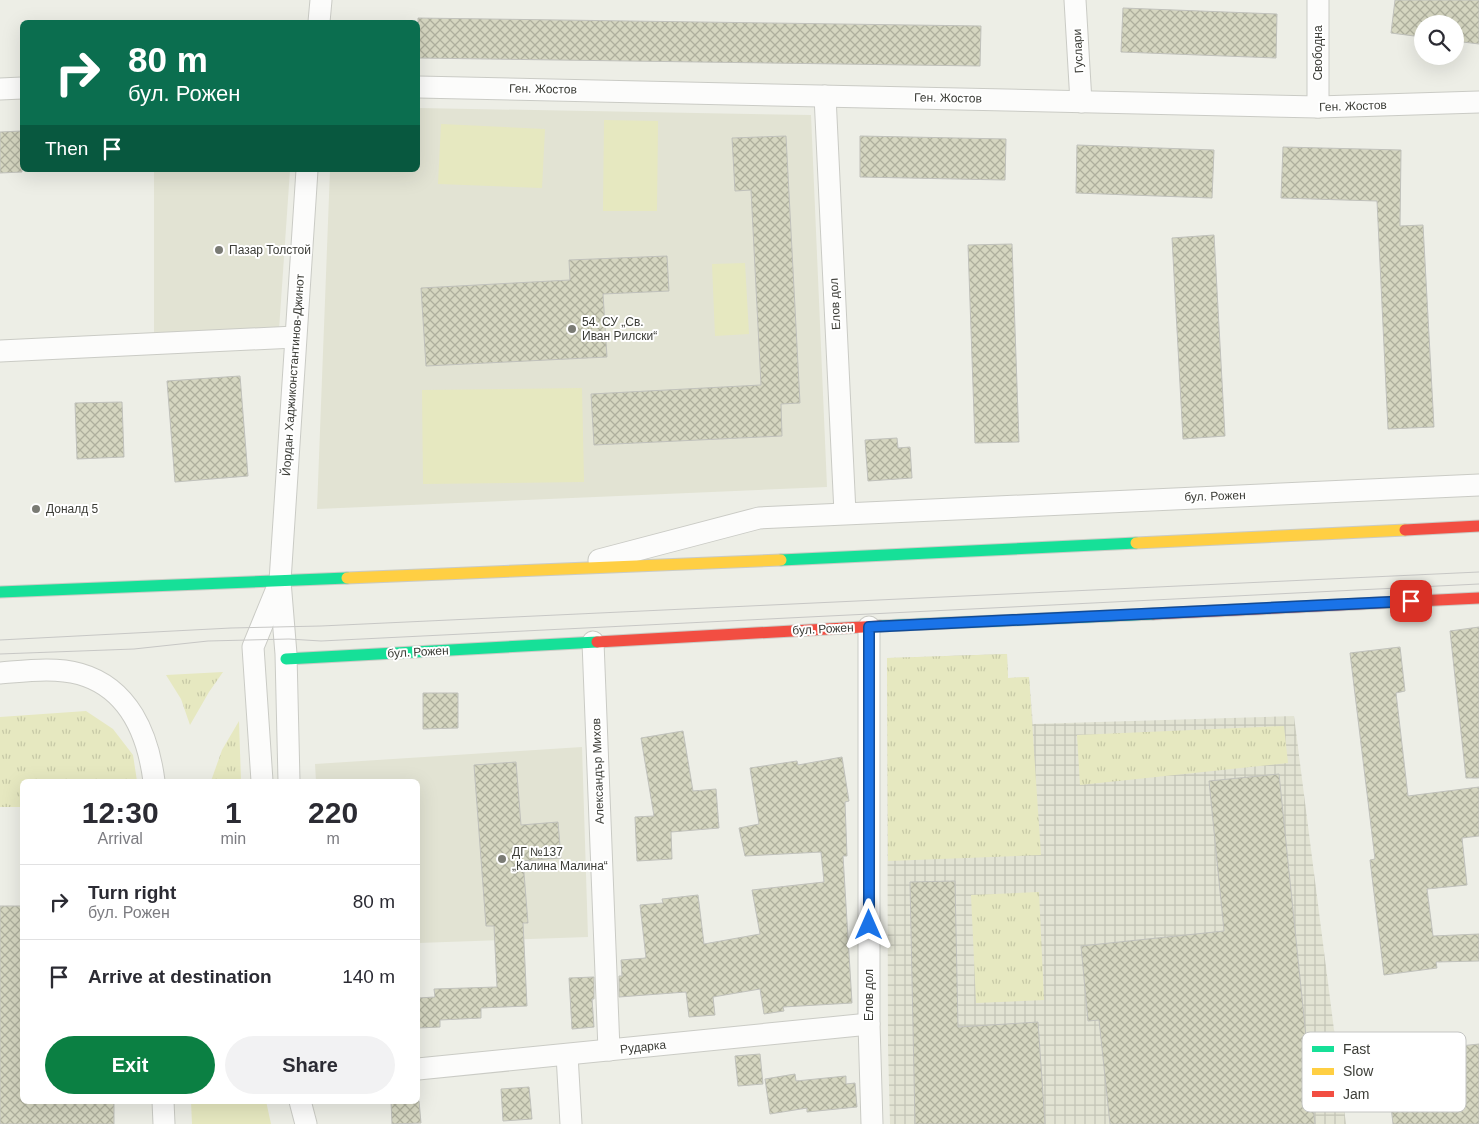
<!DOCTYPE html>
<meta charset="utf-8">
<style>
:root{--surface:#fff;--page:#f2f2f3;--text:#2b2b33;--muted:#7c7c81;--line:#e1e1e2;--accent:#0b8043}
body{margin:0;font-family:Arial,sans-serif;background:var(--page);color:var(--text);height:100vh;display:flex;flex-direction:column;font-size:19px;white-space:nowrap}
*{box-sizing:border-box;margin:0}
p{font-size:16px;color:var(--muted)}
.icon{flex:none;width:28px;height:28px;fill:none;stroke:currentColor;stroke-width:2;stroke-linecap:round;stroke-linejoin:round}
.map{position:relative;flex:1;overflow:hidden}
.side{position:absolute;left:20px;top:779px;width:400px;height:325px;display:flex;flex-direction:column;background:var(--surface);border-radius:8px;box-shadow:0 5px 20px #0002}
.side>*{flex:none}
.banner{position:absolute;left:20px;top:20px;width:400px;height:152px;border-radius:8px;box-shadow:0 5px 20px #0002;background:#0b6e4f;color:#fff;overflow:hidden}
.buttons{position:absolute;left:1414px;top:15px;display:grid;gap:10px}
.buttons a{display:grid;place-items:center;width:50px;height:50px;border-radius:50%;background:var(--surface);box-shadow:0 5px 20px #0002;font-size:25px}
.pin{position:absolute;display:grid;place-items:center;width:42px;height:42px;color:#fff;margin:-21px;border-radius:10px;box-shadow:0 2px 8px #0006}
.me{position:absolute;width:55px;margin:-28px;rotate:0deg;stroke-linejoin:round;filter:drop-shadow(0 0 4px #0008)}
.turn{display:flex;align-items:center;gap:18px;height:105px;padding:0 25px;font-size:22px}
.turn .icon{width:65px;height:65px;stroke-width:2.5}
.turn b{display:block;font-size:35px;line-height:42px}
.then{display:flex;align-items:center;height:48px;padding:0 25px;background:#0003;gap:10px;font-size:19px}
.eta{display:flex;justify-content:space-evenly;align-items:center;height:85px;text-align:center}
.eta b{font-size:30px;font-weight:700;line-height:35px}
.action{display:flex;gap:10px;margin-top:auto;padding:10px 25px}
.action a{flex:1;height:58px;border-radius:30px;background:var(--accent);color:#fff;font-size:20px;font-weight:700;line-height:58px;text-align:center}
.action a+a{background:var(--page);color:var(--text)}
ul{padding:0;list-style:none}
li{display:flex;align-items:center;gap:15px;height:75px;padding:0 25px;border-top:1px solid var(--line)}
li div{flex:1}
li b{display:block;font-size:19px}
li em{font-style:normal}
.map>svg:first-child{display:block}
</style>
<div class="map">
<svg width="1479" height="1124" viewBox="0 0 1479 1124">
<defs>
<pattern id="industrial-grid" width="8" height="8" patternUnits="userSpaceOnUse" patternTransform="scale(1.25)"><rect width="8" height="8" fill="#e2e3d3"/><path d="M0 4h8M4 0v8" fill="none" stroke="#c3c4b6"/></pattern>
<pattern id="grass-tufts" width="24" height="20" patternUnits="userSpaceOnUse" patternTransform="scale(1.25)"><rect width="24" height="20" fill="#e6e8c0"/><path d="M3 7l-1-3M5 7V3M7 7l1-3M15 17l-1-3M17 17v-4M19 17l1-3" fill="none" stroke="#c6c8a6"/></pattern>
<pattern id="building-cross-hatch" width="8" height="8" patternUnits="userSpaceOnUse" patternTransform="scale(1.25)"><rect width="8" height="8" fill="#d5d6c0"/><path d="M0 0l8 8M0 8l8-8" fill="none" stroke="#aeaf9d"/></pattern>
</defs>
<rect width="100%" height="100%" fill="#edeee6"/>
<g fill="#e2e3d3">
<polygon points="418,108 811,115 827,487 317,509 330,170 418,170"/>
<polygon points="154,170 290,170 279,330 154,333"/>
<polygon points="582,747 588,937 418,943 418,781 316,781 315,764"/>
</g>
<polygon fill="url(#industrial-grid)" points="1007,654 1008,678 1029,677 1033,724 1294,716 1346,1124 890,1124 888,1047 887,658"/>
<g fill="url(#grass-tufts)">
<polygon points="1007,654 1008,678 1029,677 1041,855 888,861 887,658"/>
<polygon points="223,672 209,692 190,725 181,699 166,675"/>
<polygon points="86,711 113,729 133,755 137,781 22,781 22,807 0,807 0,717"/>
<polygon points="239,721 241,781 211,781 222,750"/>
<polygon points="1284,726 1288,763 1080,785 1077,735"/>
<polygon points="1039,892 1044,1000 976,1003 971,895"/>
</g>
<g fill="#e6e8c0">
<polygon points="604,120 658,121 657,211 603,211"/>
<polygon points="441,124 545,129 542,188 438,184"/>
<polygon points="745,263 749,334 715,336 712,264"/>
<polygon points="582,388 584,482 423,484 422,390"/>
<polygon points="191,1101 266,1101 271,1124 192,1124"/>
</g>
<g fill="url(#building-cross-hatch)" stroke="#c0c1bb">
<polygon points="1395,0 1479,0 1479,44 1455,41 1455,24 1422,24 1422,37 1391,33"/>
<polygon points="1123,8 1277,14 1276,58 1121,52"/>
<polygon points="418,18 981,26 980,66 418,58"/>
<polygon points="22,131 22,172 0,173 0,132"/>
<polygon points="786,136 800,403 781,404 782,436 594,445 591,394 761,385 751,190 735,191 732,138"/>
<polygon points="860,136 1006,139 1005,180 860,177"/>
<polygon points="1077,145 1214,150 1212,198 1076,193"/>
<polygon points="1283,147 1401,150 1400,226 1423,225 1434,427 1388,429 1377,201 1281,198"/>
<polygon points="1214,235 1225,436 1183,439 1172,238"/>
<polygon points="1012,244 1019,442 975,443 968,245"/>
<polygon points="667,256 669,291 603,294 607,357 426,366 421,288 570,280 569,260"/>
<polygon points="240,376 248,476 175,482 167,381"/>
<polygon points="122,402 124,457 77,459 75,403"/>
<polygon points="897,438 898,448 910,447 912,478 868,481 865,440"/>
<polygon points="1479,627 1479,778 1466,778 1450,631"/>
<polygon points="1400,647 1405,691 1396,693 1408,796 1479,787 1479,836 1462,838 1467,885 1427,889 1433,936 1479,934 1479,961 1436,962 1437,968 1384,975 1370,860 1375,859 1350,653"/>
<polygon points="423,693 458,693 458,728 423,729"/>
<polygon points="683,731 693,791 716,789 719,828 671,832 672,859 637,861 635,817 654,816 641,738"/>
<polygon points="842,757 849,801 845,802 847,856 843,856 852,1003 783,1007 784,1011 764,1014 760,989 713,997 715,1015 689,1017 686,992 619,997 619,976 622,976 621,960 646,958 640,905 663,903 662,899 698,895 704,944 760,934 752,890 824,882 821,852 745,856 739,828 759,824 750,768 797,761 798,765"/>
<polygon points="516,762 521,825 558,822 561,858 523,861 528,923 523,923 527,1006 481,1008 481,1018 440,1020 440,1027 418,1028 418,998 435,997 434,989 497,987 494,926 486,926 474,765"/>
<polygon points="1279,774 1315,1124 1110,1124 1099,1020 1088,1021 1081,946 1224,931 1209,781"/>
<polygon points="955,881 958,1027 1038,1022 1045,1124 915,1124 910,882"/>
<polygon points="0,906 22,906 22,1101 114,1101 114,1124 0,1124"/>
<polygon points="594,977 594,999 592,999 594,1027 572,1029 569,978"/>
<polygon points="1479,1044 1479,1124 1393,1124 1385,1054"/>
<polygon points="760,1054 763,1084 738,1086 735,1056"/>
<polygon points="795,1074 796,1081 846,1076 846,1084 855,1083 857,1107 807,1112 807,1108 770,1114 765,1079"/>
<polygon points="529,1087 532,1119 503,1121 501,1089"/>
<polygon points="391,1101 419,1101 421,1123 392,1124"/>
</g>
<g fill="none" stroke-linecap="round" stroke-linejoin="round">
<defs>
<g id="street">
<polyline points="1075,0 1081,102"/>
<polyline points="1318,0 1318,107"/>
<polyline points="319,22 321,0"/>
<polyline points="418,87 1318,107 1479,102"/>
<polyline points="0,89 22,88"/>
<polyline points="825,96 845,513"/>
<polyline points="0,351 295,337"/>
<polyline points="599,560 759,518 1479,485"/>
<polyline points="869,627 869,1024 872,1124"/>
<polyline points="593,642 609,1050"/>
<path d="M0,673C26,671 55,667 80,674C129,688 148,735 154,781"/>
<polyline points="262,781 253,647 278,586"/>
<polyline points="289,781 286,654 280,581 307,170"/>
<polyline points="567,1055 571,1124"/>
<polyline points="418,1069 869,1024"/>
<polyline points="163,1101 164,1124"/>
<polyline points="300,1101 306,1124"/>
</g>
<g id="fast">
<polyline points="781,560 1136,543"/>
<polyline points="0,592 347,578"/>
<polyline points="880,626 1153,614"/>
<polyline points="286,659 597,642"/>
</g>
<g id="slow">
<polyline points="1136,543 1405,530"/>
<polyline points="347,578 781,560"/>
</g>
<g id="jam">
<polyline points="1405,530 1479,526"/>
<polyline points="1153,614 1479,598"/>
<polyline points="597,642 880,626"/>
</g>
</defs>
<use href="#street" stroke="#cacbc5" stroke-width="23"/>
<use href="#fast" stroke="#cacbc5" stroke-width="13"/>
<use href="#slow" stroke="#cacbc5" stroke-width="13"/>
<use href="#jam" stroke="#cacbc5" stroke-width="13"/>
<use href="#street" stroke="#fcfcfb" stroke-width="21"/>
<use href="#fast" stroke="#16e098" stroke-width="11"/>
<use href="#slow" stroke="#ffcf43" stroke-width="11"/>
<use href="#jam" stroke="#f24e42" stroke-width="11"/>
<g stroke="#c7c7c5" stroke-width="1">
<polyline points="0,640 231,628 321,626 1479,572"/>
<polyline points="0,654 134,649 208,641 289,639 321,641 1479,584"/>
</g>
</g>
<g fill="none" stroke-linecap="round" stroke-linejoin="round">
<defs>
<polyline id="route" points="869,925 869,627 1411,601"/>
</defs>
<use href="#route" stroke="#114b97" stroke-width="12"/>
<use href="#route" stroke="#1a73e8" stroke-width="9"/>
</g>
<g fill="#7a7b74" stroke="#fff" stroke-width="2">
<circle cx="219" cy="250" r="5"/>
<circle cx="572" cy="329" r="5"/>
<circle cx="36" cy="509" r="5"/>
<circle cx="502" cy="859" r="5"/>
</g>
<g text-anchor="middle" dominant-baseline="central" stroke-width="4" stroke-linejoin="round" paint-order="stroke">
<g font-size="12" fill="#3c3d37" stroke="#fff">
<text transform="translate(1078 51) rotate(-93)">Гуслари</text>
<text transform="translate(1318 53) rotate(-90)">Свободна</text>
<text transform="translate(543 89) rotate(1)">Ген. Жостов</text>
<text transform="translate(948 98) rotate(1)">Ген. Жостов</text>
<text transform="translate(1353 106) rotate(-2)">Ген. Жостов</text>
<text transform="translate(835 304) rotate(-93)">Елов дол</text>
<text transform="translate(293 375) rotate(-86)">Йордан Хаджиконстантинов-Джинот</text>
<text transform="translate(1215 496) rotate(-2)">бул. Рожен</text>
<text transform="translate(823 629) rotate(-3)">бул. Рожен</text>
<text transform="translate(418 652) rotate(-3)">бул. Рожен</text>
<text transform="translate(598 771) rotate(-92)">Александър Михов</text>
<text transform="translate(869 995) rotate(-90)">Елов дол</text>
<text transform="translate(643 1047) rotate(-6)">Рударка</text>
</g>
<g font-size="12" fill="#3c3d37" stroke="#fff" text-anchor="start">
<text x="229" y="250">Пазар Толстой</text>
<text x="582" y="322">54. СУ „Св.<tspan x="582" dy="14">Иван Рилски“</tspan></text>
<text x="46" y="509">Доналд 5</text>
<text x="512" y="852">ДГ №137<tspan x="512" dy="14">„Калина Малина“</tspan></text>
</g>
</g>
<rect x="1302" y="1032" width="164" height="80" rx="8" fill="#fff" stroke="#c4c5c3" stroke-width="1"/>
<rect x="1312" y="1046" width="22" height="6" fill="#16e098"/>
<rect x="1312" y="1068" width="22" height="7" fill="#ffcf43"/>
<rect x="1312" y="1091" width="22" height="6" fill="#f24e42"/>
<g font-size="14" fill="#3c3d37">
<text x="1343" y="1054">Fast</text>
<text x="1343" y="1076">Slow</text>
<text x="1343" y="1099">Jam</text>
</g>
</svg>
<div class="buttons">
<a><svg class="icon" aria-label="search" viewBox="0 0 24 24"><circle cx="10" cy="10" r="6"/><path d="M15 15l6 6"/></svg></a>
</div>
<div class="pin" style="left:1411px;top:601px;background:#d93025"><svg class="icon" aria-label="arrive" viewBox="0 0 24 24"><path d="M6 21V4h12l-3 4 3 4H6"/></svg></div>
<svg class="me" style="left:869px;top:925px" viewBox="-20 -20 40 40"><path d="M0-17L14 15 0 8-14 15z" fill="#1a73e8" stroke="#fff" stroke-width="4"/></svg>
<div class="banner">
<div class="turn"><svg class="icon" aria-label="right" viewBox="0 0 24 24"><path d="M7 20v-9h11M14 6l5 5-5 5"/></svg><div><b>80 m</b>бул. Рожен</div></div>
<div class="then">Then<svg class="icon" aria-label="arrive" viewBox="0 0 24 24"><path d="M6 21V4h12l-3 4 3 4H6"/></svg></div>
</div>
<section class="side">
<div class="eta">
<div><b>12:30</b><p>Arrival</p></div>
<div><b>1</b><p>min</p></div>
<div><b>220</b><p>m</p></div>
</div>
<ul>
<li><svg class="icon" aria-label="right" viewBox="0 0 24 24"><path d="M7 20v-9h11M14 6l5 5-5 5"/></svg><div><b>Turn right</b><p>бул. Рожен</p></div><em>80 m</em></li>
<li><svg class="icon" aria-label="arrive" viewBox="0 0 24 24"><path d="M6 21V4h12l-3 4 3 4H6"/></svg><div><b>Arrive at destination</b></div><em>140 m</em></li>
</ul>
<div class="action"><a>Exit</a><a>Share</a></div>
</section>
</div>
